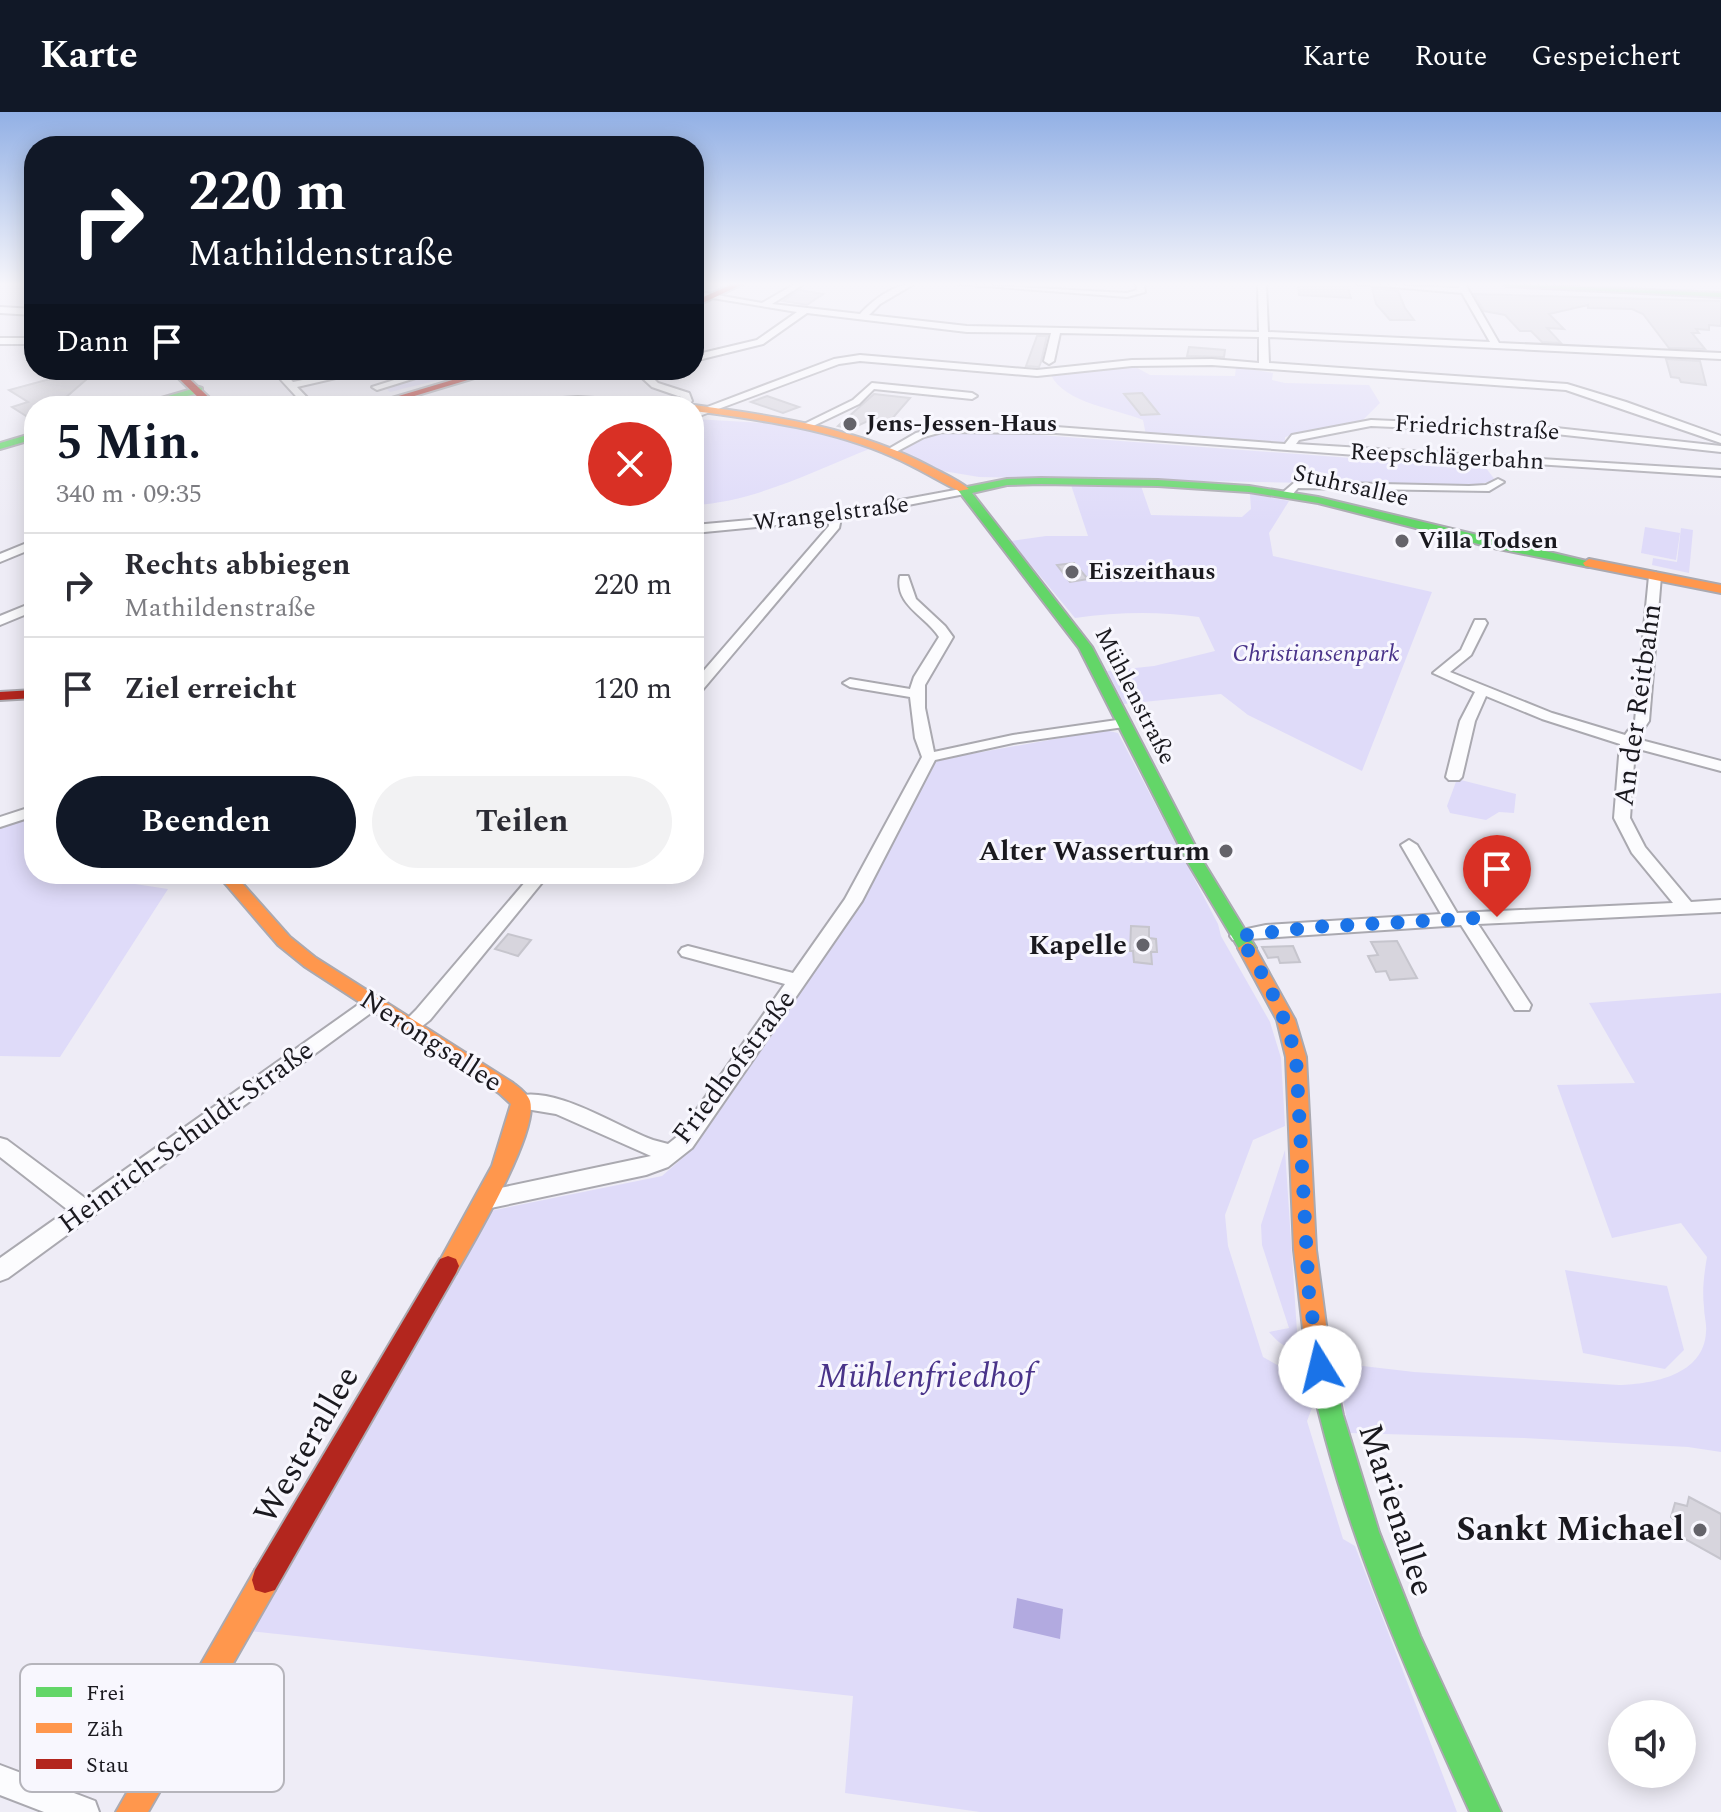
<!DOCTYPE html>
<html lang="de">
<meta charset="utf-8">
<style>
:root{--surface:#fff;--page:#f2f2f3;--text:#2b2b33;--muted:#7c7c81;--line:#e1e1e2;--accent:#111827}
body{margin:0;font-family:Spectral,serif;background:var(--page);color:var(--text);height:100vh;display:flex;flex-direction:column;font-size:30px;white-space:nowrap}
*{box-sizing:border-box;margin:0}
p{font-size:26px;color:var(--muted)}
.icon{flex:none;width:44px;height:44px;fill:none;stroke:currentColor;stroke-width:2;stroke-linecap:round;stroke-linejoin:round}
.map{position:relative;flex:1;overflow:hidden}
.side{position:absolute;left:24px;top:284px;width:680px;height:488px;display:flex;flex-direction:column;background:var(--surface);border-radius:32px;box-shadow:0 4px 20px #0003}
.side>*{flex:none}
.hud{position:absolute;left:24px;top:24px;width:680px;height:244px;border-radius:32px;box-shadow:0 4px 20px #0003;background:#111827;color:#fff;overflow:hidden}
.fabs{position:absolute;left:1608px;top:1588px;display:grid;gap:16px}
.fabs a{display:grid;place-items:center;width:88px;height:88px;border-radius:50%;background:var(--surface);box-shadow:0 4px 20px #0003;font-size:40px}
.pin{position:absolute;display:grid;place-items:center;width:68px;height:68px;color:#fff;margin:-82px -34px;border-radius:50% 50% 50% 0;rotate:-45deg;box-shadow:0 0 8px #0007}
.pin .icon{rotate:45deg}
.me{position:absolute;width:88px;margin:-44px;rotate:351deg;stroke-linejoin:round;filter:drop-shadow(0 0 6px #0008)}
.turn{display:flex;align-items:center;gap:28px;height:168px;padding:0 32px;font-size:36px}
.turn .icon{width:104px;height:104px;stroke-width:2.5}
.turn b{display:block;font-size:56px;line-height:68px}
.then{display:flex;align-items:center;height:76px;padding:0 32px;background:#0003;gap:16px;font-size:30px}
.round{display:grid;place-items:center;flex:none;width:84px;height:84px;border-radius:42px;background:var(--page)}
.overview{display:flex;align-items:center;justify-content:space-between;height:136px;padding:0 32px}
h1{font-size:48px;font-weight:700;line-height:60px;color:var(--accent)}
.action{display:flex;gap:16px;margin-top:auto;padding:16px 32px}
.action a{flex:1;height:92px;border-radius:48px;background:var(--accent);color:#fff;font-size:32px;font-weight:700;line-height:92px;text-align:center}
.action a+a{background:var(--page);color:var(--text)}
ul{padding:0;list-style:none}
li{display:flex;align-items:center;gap:24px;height:104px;padding:0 32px;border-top:2px solid var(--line)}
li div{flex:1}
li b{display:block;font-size:30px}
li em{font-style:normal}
header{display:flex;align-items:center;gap:48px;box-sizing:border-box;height:112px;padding:0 40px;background:var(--accent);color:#fff}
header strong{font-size:38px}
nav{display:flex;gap:44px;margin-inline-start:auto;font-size:28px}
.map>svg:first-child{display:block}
</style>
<header>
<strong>Karte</strong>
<nav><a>Karte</a><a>Route</a><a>Gespeichert</a></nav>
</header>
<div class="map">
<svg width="1721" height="1700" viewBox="0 0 1721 1700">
<rect width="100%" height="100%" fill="#eeecf6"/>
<g fill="#dfdbf9">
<path d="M1132,253L1150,263L1235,264L1236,255L1273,261L1272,268L1285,271L1369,273L1380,291L1363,308L1285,325V333L1146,323L1143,308C1117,297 1064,291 1051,263Z"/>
<polygon points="444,258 479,258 390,280 384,275"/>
<path d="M694,307L782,312L872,336C815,358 756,390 694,393Z"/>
<polygon points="971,318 1486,356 1495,368 1474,374 979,365 937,358 901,339 932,320"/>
<path d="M1071,373L1141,374L1151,403L1242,405L1251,397L1250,382L1289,389L1269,421L1273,444L1432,480L1362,659L1248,603L1221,582L1124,592L1107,559L1154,554L1215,539L1199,505C1157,499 1118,500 1075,506L1011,429L1046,424H1088Z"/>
<polygon points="1645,415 1680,421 1676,448 1641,441"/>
<polygon points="1681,416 1693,418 1689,461 1652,453 1653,446 1677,450"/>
<polygon points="1105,618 1118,621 1218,812 1221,824 1270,910 1281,946 1285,1014 1253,1028 1225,1103 1228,1134 1263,1245 1306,1269 1312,1296 1307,1309 1343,1427 1355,1434 1457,1700 980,1700 845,1681 853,1584 250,1519 490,1099 662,1064 695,1035 854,803 937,648"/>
<polygon points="1457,667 1516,682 1514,701 1499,700 1486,708 1450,701 1447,694"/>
<polygon points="34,704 34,762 69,762 168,777 60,945 0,944 0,714"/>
<path d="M1721,881V1340L1688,1335L1524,1326L1349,1321L1337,1251L1414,1260L1619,1273C1653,1272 1704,1263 1706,1220C1707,1212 1704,1204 1704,1195C1702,1179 1704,1162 1707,1145L1681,1111L1612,1126L1557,973L1635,971L1589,891Z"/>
<path d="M1285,1038L1298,1235C1284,1237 1278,1230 1269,1220L1289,1216L1262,1133L1261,1113Z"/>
<polygon points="1565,1158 1667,1174 1684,1238 1665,1257 1583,1241"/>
</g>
<polygon fill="#b2aae0" points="1017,1486 1063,1497 1060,1527 1013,1516"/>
<g fill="#d7d5dd" stroke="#c6c5cd" stroke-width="2">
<polygon points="1298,172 1347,172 1351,186 1299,183"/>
<polygon points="1372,176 1398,179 1405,196 1414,208 1390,208 1376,192"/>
<polygon points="799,178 823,182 807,193 783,189"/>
<polygon points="1474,182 1721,189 1721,214 1709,213 1709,218 1696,217 1699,221 1692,221 1705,237 1669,236 1643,202 1632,197 1588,196 1588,193 1549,202 1564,217 1547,216 1561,231 1542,230 1531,219 1520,219 1505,203 1484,199"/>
<polygon points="1037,224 1047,224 1041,250 1039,255 1026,254"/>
<polygon points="1189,235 1225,238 1224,245 1187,244"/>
<polygon points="1666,247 1700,249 1706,273 1681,270 1679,266 1671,265"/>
<polygon points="61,264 88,266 57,293 34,294 34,309 12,295 28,290 9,278"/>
<polygon points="1142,281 1159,302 1141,303 1124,282"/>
<polygon points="874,282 910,286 891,308 874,306 851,317 838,314"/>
<polygon points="767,284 799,295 783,301 751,290"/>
<polygon points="1074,451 1088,467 1070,470 1057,453"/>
<polygon points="1131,814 1149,815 1149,826 1156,827 1157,840 1151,840 1152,852 1134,850 1133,839 1130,839"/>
<polygon points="508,822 531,828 518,844 495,837"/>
<polygon points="1397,829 1417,866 1390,868 1386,859 1376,860 1368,844 1378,843 1371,830"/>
<polygon points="1293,834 1300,850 1280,851 1278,845 1268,846 1262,835"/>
<polygon points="1689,1385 1721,1402 1721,1447 1678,1423 1681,1414 1671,1405 1675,1391 1687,1394"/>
</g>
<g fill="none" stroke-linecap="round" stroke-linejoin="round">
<defs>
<g id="street">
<path d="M795,172H804L772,192L860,202C873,188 894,172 914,172L880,192L869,203L967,214L1259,220L1258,172H1266L1268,220L1490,230L1462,181L1357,172L1459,176L1457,172H1465L1499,231L1721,241V247L1268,225L1269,251L1567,272L1626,290L1721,324V331L1566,278L1212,253L1132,254L1037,264L860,249L839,252L694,306V300L834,247L860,243L1037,258L1132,248L1212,247L1259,251V225L1060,221L1054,249L1049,252L1044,249L1051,221L967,220L807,201L763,232L694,249V243L757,228L797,200L694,183V179L762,191Z"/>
<polygon points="958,172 1127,181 1137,178 1136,172 1144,172 1145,180 1127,185"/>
<polygon points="0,195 34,197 34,203 0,201"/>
<rect x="0" y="226" width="34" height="6"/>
<polygon points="272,258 282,258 293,270 352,258 366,259 297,275 315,294 305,294"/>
<polygon points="426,258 441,258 377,278 372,275"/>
<polygon points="640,258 650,258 649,262 658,271 689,281 692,289 687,294 676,294 681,285 652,275 639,263"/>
<polygon points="872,271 972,281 977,284 972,287 874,277 859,292 811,315 802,313 853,288"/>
<polygon points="1371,308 1556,316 1721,334 1721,340 1556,322 1371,314 1299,328 1296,332 1721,358 1721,364 1521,351 1453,350 1056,321 942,320 924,325 894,341 885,339 916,321 942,314 1056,315 1285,332 1292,323"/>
<polygon points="1498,367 1504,370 1489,379 1298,376 1291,384 1281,382 1295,370 1469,374 1486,373"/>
<polygon points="966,376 970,377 970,381 841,406 839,416 699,582 694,583 694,570 829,414 829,408 694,421 694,413 831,401"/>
<polygon points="34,428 34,436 0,450 0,442"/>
<polygon points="1655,460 1661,464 1649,609 1637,627 1721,649 1721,659 1635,636 1630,706 1645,735 1691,790 1721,788 1721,800 1478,812 1531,893 1529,898 1515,898 1461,813 1233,828 1230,824 1233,820 1266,813 1441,802 1401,733 1409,728 1417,733 1457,801 1673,791 1632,741 1614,706 1620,632 1542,607 1486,584 1475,609 1462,665 1459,668 1449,668 1446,665 1460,609 1475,580 1433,561 1461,538 1475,508 1485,508 1487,511 1471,543 1450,560 1552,601 1625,623 1635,609 1649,464"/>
<path d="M900,464H908L916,487L945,514L953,525L925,573V596L934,640L1013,623L1124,607L1131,611L1124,615L1013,631L935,648L862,789L692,1036L668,1055L646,1063L486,1097L478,1094L475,1088L478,1082L486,1079L651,1044L556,1002L514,995L511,990L514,985C554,972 615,1014 653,1028L668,1032L678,1024L785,872L682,844L679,840L682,836L688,834L793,861L845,787L922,645L915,626L910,585L850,575L843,571L850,567L910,577L914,565L939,525C926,504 894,493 900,464Z"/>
<polygon points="34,490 34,499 0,513 0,504"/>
<polygon points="34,694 34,704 0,715 0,705"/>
<polygon points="532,762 549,762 430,908 416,919 402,919 400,914 416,898"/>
<polygon points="372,883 379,885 381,890 379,895 8,1166 0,1169 0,1146 68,1098 0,1045 0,1026 7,1028 85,1086"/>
<polygon points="0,1653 95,1689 99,1700 44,1700 0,1683"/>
</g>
<g id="fast">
<polygon points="1503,172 1721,181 1721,185 1507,174"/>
<polygon points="199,275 202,276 202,280 150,294 134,294"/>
<polygon points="34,321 34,327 0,337 0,331"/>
<polygon points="1041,366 1158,368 1249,374 1318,385 1595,451 1589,455 1494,436 1318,391 1249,380 1158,374 1041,372 1007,373 972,381 1092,535 1204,751 1256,836 1247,842 1241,840 1188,751 1079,536 957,377 1007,367"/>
<path d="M1318,1232L1326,1235L1330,1243L1343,1303L1379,1420L1420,1524L1501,1700H1470C1402,1551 1338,1404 1306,1243L1310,1235Z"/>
</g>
<g id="slow">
<polygon points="578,285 679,291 684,294 578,291 478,294 483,291"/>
<path d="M694,293C775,304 858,316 931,355C944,362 958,368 969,377L959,379C937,368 916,355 893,345C830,317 761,308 694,299V294H690Z"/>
<polygon points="1589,447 1721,473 1721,481 1585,454 1583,451"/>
<path d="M217,762H234L290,825L316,846L513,971C518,975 528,982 530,989C539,1020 473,1131 456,1161L448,1164L440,1161L437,1154L492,1054L511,992L499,981L304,854L278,833Z"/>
<polygon points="1247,830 1253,832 1295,908 1306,945 1316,1138 1330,1243 1326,1251 1318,1254 1310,1251 1306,1243 1294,1138 1286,945 1277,908 1238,836"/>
<polygon points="265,1455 275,1458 278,1468 275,1478 148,1700 116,1700 255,1458"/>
</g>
<g id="jam">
<polygon points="733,172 743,172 694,195 694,189"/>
<polygon points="170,258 180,258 218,294 207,294"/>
<polygon points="486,258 501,258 381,294 365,294"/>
<polygon points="34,578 34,586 0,588 0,580"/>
<polygon points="448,1144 456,1147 459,1154 456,1161 275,1478 265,1481 255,1478 252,1468 255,1458 440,1147"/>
</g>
</defs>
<use href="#street" stroke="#aaa9b0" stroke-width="4"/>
<use href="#fast" stroke="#aaa9b0" stroke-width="4"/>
<use href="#slow" stroke="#aaa9b0" stroke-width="4"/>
<use href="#jam" stroke="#aaa9b0" stroke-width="4"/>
<use href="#street" fill="#fcfcfe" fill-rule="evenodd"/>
<use href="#fast" fill="#63d668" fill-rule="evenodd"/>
<use href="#slow" fill="#ff974d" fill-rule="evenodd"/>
<use href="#jam" fill="#b3261e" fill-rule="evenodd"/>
</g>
<linearGradient id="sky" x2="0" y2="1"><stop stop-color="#92b0e5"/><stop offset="0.42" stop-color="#f7f6fb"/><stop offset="1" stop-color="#f7f6fb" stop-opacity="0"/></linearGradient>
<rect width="1721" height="410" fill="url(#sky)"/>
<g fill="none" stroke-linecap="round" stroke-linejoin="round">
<path stroke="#1a73e8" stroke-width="14" stroke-dasharray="0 25.2" d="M1320,1255L1309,1183L1296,945C1283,896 1266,867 1239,824L1315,815L1497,805"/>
</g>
<g fill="#64636a" stroke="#f8f7fe" stroke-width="3">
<circle cx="850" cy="312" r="8"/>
<circle cx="1402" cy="429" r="8"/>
<circle cx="1072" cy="460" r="8"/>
<circle cx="1226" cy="739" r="8"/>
<circle cx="1143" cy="833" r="8"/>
<circle cx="1700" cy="1418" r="8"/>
</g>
<g text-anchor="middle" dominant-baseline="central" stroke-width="6" stroke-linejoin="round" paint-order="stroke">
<g font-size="24" font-weight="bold" fill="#1a191f" stroke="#f8f7fe" text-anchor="start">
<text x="866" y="312">Jens-Jessen-Haus</text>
<text x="1418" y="429">Villa Todsen</text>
<text x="1088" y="460">Eiszeithaus</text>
</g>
<g font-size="24" fill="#1a191f" stroke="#f8f7fe">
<text transform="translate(1477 316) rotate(3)">Friedrichstraße</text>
<text transform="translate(1447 345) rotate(3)">Reepschlägerbahn</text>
<text transform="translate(1351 374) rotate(13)">Stuhrsallee</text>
<text transform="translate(831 402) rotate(-7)">Wrangelstraße</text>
<text transform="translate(1135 584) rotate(63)">Mühlenstraße</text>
</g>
<g font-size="24" font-style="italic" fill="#493389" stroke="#f8f7fe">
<text x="1316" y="542">Christiansenpark</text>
</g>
<g font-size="28" fill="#1a191f" stroke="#f8f7fe">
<text transform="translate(1638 593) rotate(-82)">An der Reitbahn</text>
<text transform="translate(431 929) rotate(33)">Nerongsallee</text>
<text transform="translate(734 955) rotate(-53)">Friedhofstraße</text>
<text transform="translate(186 1025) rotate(-36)">Heinrich-Schuldt-Straße</text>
</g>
<g font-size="28" font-weight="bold" fill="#1a191f" stroke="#f8f7fe" text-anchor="end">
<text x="1210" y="739">Alter Wasserturm</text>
<text x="1127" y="833">Kapelle</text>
</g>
<g font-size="34" font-style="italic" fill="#493389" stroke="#f8f7fe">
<text x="926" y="1265">Mühlenfriedhof</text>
</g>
<g font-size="34" fill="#1a191f" stroke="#f8f7fe">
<text transform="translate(307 1333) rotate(-60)">Westerallee</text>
<text transform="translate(1396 1398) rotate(72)">Marienallee</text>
</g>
<g font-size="34" font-weight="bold" fill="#1a191f" stroke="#f8f7fe" text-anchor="end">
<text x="1684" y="1418">Sankt Michael</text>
</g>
</g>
<rect x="20" y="1552" width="264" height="128" rx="12" fill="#f8f7fe" stroke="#b5b4bb" stroke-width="2"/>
<rect x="36" y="1575" width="36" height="10" fill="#63d668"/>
<rect x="36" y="1611" width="36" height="10" fill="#ff974d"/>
<rect x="36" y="1647" width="36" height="10" fill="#b3261e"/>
<g font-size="22" fill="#1a191f">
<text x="86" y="1588">Frei</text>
<text x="86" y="1624">Zäh</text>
<text x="86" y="1660">Stau</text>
</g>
</svg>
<div class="fabs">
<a><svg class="icon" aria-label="sound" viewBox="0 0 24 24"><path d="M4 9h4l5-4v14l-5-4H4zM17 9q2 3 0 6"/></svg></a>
</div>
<div class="pin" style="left:1497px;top:805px;background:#d93025"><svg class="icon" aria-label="arrive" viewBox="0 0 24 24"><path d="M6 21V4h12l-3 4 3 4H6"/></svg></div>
<svg class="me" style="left:1320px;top:1255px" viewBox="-20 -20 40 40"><circle r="19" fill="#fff"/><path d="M0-13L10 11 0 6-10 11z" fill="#1a73e8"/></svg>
<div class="hud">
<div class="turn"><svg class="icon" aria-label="right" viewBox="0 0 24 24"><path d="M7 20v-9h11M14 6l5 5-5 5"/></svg><div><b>220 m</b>Mathildenstraße</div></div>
<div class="then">Dann<svg class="icon" aria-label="arrive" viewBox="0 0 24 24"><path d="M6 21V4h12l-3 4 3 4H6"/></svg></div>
</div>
<section class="side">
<div class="overview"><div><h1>5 Min.</h1><p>340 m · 09:35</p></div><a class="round" style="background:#d93025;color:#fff"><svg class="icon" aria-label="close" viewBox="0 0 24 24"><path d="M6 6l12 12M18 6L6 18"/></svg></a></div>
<ul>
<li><svg class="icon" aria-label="right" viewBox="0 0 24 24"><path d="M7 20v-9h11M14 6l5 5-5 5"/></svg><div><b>Rechts abbiegen</b><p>Mathildenstraße</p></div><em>220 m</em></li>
<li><svg class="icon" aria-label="arrive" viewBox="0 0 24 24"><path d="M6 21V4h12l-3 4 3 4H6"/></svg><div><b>Ziel erreicht</b></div><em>120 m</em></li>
</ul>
<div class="action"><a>Beenden</a><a>Teilen</a></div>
</section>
</div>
